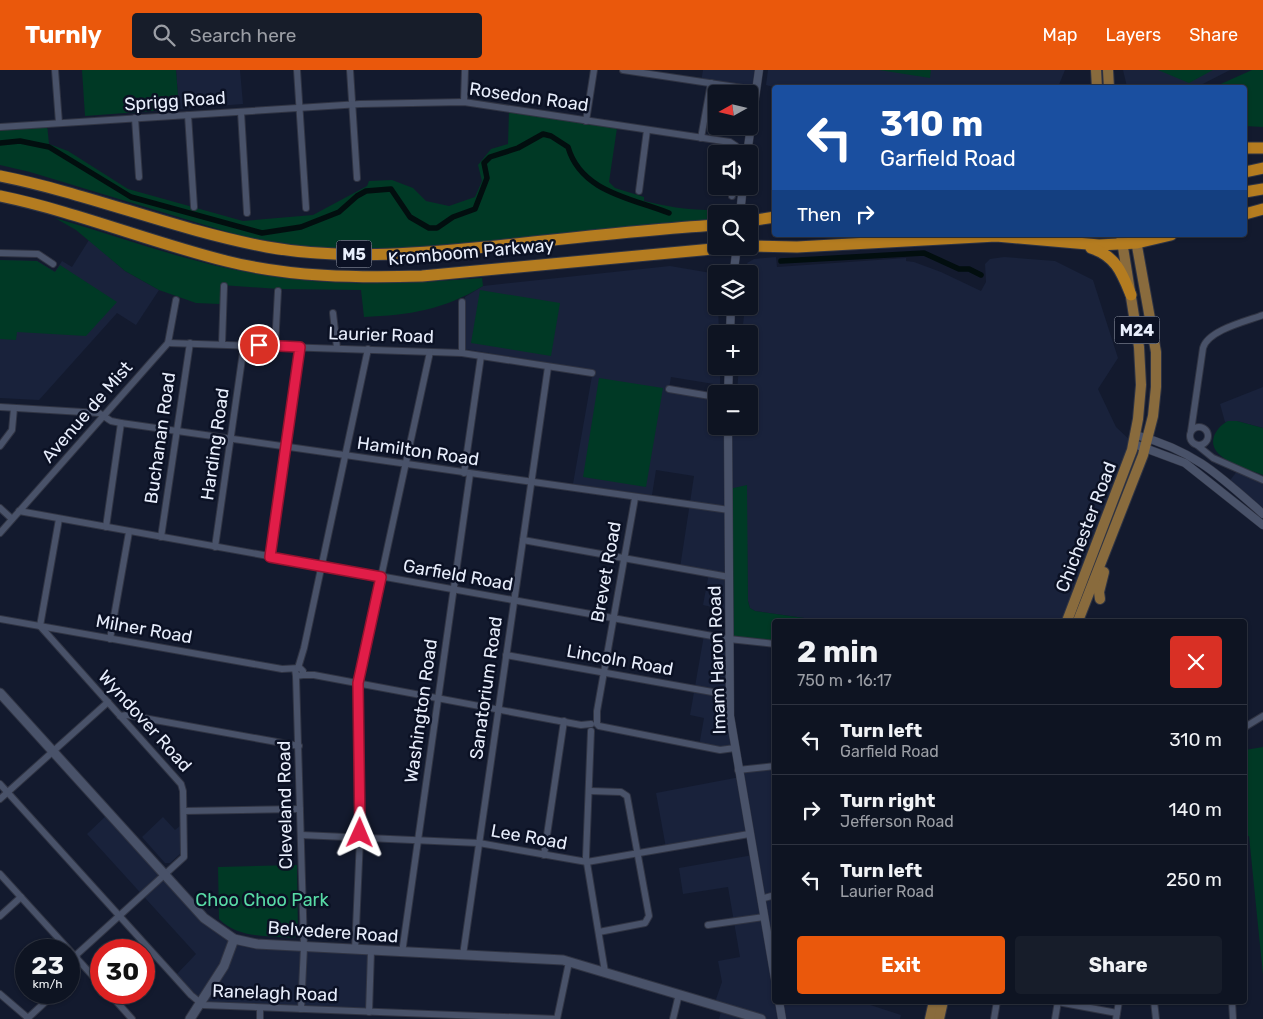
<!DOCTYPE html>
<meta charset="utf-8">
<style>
:root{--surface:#0e1422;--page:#171d2a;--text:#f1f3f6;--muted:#9b9ea5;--line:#2e3340;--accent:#ea580c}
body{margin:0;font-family:Rubik,sans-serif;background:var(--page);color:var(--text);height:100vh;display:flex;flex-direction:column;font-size:19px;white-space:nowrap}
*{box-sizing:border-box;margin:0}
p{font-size:16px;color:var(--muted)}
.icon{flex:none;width:28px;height:28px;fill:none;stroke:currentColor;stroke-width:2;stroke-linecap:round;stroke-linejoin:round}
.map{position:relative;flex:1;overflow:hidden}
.panel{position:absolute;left:772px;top:549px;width:475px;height:385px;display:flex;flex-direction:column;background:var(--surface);border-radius:5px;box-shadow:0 1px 4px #0004,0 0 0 1px var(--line)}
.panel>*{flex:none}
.top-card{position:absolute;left:772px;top:15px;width:475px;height:152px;border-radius:5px;box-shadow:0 1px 4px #0004,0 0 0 1px var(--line);background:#1a4fa0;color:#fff;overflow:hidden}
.needle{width:32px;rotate:262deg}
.fabs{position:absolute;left:708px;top:15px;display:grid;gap:10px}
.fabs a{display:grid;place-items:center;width:50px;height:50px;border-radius:5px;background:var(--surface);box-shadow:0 1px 4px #0004,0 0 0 1px var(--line);font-size:25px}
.speed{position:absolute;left:15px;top:869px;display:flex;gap:10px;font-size:25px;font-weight:700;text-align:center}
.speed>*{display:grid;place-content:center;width:65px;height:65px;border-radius:50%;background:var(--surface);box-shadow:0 1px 4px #0004,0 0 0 1px var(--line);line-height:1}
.speed small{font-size:12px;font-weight:400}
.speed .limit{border:8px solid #d22;background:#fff;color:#111}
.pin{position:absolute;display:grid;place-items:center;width:42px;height:42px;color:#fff;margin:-21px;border:2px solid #fff;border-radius:50%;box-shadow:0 1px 5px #0007}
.me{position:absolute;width:55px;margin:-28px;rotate:1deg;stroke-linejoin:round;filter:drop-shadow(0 0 4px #0008)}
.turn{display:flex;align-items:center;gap:18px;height:105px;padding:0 25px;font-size:22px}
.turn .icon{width:65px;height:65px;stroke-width:2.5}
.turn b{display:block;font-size:35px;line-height:42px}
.then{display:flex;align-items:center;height:48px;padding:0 25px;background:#0003;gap:10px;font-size:19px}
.round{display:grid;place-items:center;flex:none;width:52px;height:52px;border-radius:5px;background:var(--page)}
.summary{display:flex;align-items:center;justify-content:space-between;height:85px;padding:0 25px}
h1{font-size:30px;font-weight:700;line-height:38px}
.button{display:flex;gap:10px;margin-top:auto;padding:10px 25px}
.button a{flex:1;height:58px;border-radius:5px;background:var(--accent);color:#fff;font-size:20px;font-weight:700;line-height:58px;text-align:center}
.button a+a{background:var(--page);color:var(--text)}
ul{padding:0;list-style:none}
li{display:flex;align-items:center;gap:15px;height:70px;padding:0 25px;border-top:1px solid var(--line)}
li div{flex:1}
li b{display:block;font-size:19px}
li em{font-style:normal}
header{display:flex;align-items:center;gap:30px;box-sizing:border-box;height:70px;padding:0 25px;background:var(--accent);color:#fff}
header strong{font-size:24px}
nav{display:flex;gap:28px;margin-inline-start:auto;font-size:18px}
.search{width:350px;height:45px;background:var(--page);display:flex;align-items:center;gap:12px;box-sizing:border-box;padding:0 18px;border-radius:5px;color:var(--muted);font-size:19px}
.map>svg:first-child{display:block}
</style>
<header>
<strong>Turnly</strong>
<div class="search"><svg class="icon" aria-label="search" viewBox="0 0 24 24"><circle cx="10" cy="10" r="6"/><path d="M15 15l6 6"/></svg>Search here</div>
<nav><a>Map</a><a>Layers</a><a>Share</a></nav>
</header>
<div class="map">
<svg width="1263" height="949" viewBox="0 0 1263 949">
<rect width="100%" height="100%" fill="#131a2e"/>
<g fill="#19223b">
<polygon points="176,0 240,0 243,34 179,39"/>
<polygon points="703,0 759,0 756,20 701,12"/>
<polygon points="768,0 1065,0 1058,17 777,18 766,15"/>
<polygon points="1123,0 1230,0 1195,18 1127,17"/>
<polygon points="89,170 125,201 159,220 136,255 117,243 39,330 0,328 0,190 37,191 55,202 62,191 72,197"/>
<polygon points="776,187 777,197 906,188 906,191 914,192 941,202 981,221 986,212 985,194 990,189 1004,187 1055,191 1093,210 1118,288 1098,319 1116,357 1134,374 1067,551 825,551 755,541 750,538 748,531 746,415 729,541 703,535 709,503 680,498 694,406 656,400 652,425 573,414 593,300 465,279 465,227 483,216 670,196 717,204 719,264 716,264 716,296 720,296 720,315 671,307 669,319 716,327 716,356 749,356 749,324 734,324 737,322 739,296 749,296 749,264 742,264 745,236 749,236 750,199 747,193 754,189"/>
<polygon points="1263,317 1263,358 1237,351 1225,352 1220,334"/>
<polygon points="1238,400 1263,410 1263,444 1228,413"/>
<polygon points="704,565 729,569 735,678 699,676 704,648 690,645"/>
<polygon points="775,696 775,931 810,931 811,935 858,931 901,945 900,949 719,949 722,938 714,935 722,912 718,891 740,887 728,817 683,824 679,798 753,785 749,764 666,778 656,723 740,707 738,700"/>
<polygon points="109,743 204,848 234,869 371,881 369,942 203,935 175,906 196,884 87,764"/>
<polygon points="163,747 175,760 180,756 180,784 170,793 165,793 142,767"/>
</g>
<g fill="#003925">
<polygon points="82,0 176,0 179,39 85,46"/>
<polygon points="879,0 931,0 930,8"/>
<polygon points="1158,0 1213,0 1189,13"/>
<polygon points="1252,0 1263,0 1263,57 1245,56 1245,18 1214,17"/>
<path d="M509,41L617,58L609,112L615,118L644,127V131C673,138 704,143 734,138V144H716V150L417,179H339L301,176L241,166L30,102L0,95V57L47,54L49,74L68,81L128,119L243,151L313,145L367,116L369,111L392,110L413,118L426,131L449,136L475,127L482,111L478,95L491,79L508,74Z"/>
<path d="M55,148C123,168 192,194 263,205C337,217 408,214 482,208L483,216C443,240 410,245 364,247L361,220L279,219L221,215L220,234L196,233L159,220L125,201L76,160Z"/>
<polygon points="0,190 37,191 55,202 60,195 117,232 86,266 17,262 16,270 0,269"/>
<polygon points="480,220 560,233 551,286 471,273"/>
<polygon points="599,308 663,318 646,417 583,407"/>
<path d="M1228,351H1237L1263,358V405C1248,399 1206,389 1214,366C1217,359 1222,354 1228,351Z"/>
<polygon points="747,415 748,531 750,538 755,541 825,551 775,551 775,574 729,569 729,419"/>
<polygon points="1263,677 1263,905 1249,766 1245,766 1245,680"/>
<path d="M297,795L298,863L294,868C267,865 239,869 219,849L218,797Z"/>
</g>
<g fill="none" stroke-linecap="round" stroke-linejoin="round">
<g stroke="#020e0f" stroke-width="5.5">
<path d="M0,73L20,71L49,77L131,127L262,163L301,157L339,142L357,126L366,121L391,119L410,147L429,158H437L453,147L475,139L487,108L484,93L490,87L518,78L543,64L551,66L568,77C581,122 631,128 669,143"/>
<polyline points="781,191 924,183 959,199 969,199 981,205"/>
</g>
<defs>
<g id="minor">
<polyline points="55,0 59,53"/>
<polyline points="297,0 306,138"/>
<polyline points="350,0 357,108"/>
<polyline points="623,0 756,20"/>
<polyline points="464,32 465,0"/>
<polyline points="241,42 247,143"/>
<polyline points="188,45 194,137"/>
<polyline points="135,48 139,107"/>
<polyline points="586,51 594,0"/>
<polyline points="0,57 360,34 464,32 730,72 736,76 738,84"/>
<polyline points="701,68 711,13"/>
<polyline points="639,121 647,60"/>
<polyline points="732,126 734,116"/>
<polyline points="0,183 38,184 53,194"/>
<polyline points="462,232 462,283"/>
<polyline points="333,243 337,278"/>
<polyline points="168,273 462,283 592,303"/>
<polyline points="222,274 224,216"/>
<polyline points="275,276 278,221"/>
<polyline points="669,319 716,327"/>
<polyline points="0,337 99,343 111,351 121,353 729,440"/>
<circle cx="1199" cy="366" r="9"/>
<path d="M1191,361L1203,278C1208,260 1247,251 1263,245"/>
<polyline points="1197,375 1213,388 1263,410"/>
<polyline points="0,376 12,360 14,338"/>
<polyline points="464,403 481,286"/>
<polyline points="0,438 12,449"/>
<polyline points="19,441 729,569 775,574"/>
<polyline points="59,449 40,556 181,714 183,721 184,787 75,886"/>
<polyline points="106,457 121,353"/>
<polyline points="0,463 168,273 176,230"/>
<polyline points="161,467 190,273"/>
<polyline points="523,470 729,507"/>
<polyline points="215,477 244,275"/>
<polyline points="270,487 300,277"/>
<polyline points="0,549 282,599 300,598 303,601 303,605 296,606 295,599"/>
<polyline points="110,569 129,462"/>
<polyline points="506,585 729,625"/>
<polyline points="298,598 304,578 368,279"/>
<polyline points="303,605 314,605 581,655 591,654"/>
<polyline points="296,606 304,877 301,939"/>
<polyline points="120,646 127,645 299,676"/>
<polyline points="597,654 597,641 635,428"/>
<polyline points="599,656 720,680 735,678"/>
<polyline points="1245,657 1263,646"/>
<polyline points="591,661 586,787 605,902"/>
<polyline points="738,700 775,696"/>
<polyline points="0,714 191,925 203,935 557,949"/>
<polyline points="590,721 621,722 627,726 649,846 645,853 599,862"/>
<polyline points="0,729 108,632"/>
<polyline points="184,741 300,739"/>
<polyline points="301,765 479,773 587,792 749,764"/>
<polyline points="544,785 564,651"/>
<polyline points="0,804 101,915"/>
<polyline points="761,829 775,825"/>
<polyline points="0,846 21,827"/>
<polyline points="708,855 764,847"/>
<polyline points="355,880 361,746 358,613 430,282"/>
<polyline points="402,883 470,404"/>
<polyline points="463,885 548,297"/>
<polyline points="69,907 77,888"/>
<polyline points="108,922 132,949"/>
<polyline points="0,924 28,948"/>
<polyline points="1154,931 1156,949"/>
<polyline points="1232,931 1233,949"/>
<polyline points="1058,932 1117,943"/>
<polyline points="369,942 371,881"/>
<polyline points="27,949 56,922"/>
<polyline points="260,949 260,938"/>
<polyline points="557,949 569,892"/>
<polyline points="673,949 679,924"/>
<polyline points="994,949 997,931"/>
<polyline points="1055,949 1058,931"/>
<polyline points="1116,949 1119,931"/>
</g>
<g id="tertiary">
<polyline points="747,84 759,0"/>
<polyline points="740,144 743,116"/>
<polyline points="730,264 731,236"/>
<polyline points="728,324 729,296"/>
<polyline points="728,356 730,646 775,909"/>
<path d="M1136,365C1195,381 1219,405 1263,444"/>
<polyline points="1134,374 1185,393 1263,455"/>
<polyline points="779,931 782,949"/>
</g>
<g id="secondary">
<polyline points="0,623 204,848 234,869 257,874 563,890 761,949"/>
<polyline points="190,949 224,896 234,869"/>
</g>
<g id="primary">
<polyline points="1096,0 1097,18"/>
<polyline points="1108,0 1109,18"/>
<polyline points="1100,529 1099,522 1104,502"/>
<polyline points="1067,551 1132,380 1138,349 1141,315 1139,277 1121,165"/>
<polyline points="1078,551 1143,385 1153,346 1156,317 1156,282 1135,165"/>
<polyline points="930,949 934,931"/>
<polyline points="939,949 943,931"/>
</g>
<g id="motorway">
<polyline points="1245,78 1263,78"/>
<polyline points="1245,102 1263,98"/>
<path d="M0,106C90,124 176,160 267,177C339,190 414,184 486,177C563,169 640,160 716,155"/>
<polyline points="1245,122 1263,119"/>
<path d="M0,126C77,142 150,172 226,191C289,207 357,208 422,206L745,176"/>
<polyline points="1245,144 1263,139"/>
<polyline points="749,151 775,147"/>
<polyline points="750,176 797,177 996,166 1099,175 1137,173 1171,165"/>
<path d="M1091,178C1116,186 1122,203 1131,225"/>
</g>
</defs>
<use href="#minor" stroke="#303443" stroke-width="8"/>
<use href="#tertiary" stroke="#303443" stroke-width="9"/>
<use href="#secondary" stroke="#303443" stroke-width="11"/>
<use href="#primary" stroke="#303443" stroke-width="12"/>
<use href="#motorway" stroke="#303443" stroke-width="13"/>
<use href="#minor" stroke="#495269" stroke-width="6"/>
<use href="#tertiary" stroke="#495269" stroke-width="8"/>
<use href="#secondary" stroke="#495269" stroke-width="9"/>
<use href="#primary" stroke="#896b3d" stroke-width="10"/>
<use href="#motorway" stroke="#b47c20" stroke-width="11"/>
<defs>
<polyline id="tertiary-bridge" points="734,200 737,176"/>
</defs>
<use href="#tertiary-bridge" stroke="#303443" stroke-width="9" stroke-linecap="butt"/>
<use href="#tertiary-bridge" stroke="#495269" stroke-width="8"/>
</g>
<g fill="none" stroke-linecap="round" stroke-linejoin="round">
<defs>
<polyline id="route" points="259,275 300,277 270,487 381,507 358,613 360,763"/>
</defs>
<use href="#route" stroke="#92132f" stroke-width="12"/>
<use href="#route" stroke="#e11d48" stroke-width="9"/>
</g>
<g text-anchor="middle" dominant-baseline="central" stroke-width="5" stroke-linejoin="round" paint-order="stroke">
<g fill="#0b1124" stroke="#a6acbb" stroke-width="1">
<rect x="336.5" y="170.5" width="35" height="27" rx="4"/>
<rect x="1114.5" y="246.5" width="45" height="27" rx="4"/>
</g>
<g font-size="16" font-weight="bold" fill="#e8eefc">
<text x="354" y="184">M5</text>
<text x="1137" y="260">M24</text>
</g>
<g font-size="18" fill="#e8eefc" stroke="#0b1124">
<text transform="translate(529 27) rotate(8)">Rosedon Road</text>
<text transform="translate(175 31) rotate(-4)">Sprigg Road</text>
<text transform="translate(471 182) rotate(-5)">Kromboom Parkway</text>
<text transform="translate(381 265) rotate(2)">Laurier Road</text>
<text transform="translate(87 342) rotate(-49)">Avenue de Mist</text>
<text transform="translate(160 368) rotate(-82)">Buchanan Road</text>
<text transform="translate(215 374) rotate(-82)">Harding Road</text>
<text transform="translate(418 381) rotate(8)">Hamilton Road</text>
<text transform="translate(1086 457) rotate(-69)">Chichester Road</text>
<text transform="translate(606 502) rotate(-80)">Brevet Road</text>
<text transform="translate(458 505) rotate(10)">Garfield Road</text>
<text transform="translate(144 559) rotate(10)">Milner Road</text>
<text transform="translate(620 590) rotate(10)">Lincoln Road</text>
<text transform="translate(717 590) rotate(-92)">Imam Haron Road</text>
<text transform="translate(486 618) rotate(-82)">Sanatorium Road</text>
<text transform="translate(421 641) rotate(-82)">Washington Road</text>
<text transform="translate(145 651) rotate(48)">Wyndover Road</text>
<text transform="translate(285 735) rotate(-91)">Cleveland Road</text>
<text transform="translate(529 767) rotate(10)">Lee Road</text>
<text transform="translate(333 862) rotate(4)">Belvedere Road</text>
<text transform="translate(275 923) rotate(2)">Ranelagh Road</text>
</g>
<g font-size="18" fill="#58dba6" stroke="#0b1124">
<text x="262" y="830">Choo Choo Park</text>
</g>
</g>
</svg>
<div class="fabs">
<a><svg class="needle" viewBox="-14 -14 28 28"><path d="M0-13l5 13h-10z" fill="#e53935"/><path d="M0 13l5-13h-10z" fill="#9b9ea5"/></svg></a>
<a><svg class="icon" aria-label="sound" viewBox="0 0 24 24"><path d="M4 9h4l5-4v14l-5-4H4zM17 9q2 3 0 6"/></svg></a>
<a><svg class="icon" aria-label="search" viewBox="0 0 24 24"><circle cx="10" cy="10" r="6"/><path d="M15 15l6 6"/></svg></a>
<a><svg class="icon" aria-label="layers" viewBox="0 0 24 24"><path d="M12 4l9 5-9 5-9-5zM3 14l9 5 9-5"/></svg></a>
<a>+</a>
<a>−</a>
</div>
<div class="speed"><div>23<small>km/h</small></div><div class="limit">30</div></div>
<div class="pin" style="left:259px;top:275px;background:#d93025"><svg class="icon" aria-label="arrive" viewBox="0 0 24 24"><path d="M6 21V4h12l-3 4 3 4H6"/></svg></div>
<svg class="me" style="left:360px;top:763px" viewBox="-20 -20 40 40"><path d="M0-17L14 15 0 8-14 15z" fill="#e11d48" stroke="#fff" stroke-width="4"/></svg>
<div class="top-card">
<div class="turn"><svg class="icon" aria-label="left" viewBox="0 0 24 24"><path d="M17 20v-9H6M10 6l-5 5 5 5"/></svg><div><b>310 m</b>Garfield Road</div></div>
<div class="then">Then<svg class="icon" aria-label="right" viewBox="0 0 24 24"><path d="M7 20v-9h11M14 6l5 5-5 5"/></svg></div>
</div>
<section class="panel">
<div class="summary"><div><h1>2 min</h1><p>750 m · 16:17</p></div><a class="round" style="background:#d93025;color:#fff"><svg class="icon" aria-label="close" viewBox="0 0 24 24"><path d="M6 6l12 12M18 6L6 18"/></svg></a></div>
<ul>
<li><svg class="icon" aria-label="left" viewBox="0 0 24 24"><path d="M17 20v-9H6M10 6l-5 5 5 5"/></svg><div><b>Turn left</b><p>Garfield Road</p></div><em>310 m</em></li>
<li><svg class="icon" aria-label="right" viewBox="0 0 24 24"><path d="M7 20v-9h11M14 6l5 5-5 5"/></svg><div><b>Turn right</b><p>Jefferson Road</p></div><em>140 m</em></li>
<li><svg class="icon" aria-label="left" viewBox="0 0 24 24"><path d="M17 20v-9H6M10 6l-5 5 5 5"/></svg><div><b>Turn left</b><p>Laurier Road</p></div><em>250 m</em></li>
</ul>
<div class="button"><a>Exit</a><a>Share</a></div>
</section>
</div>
